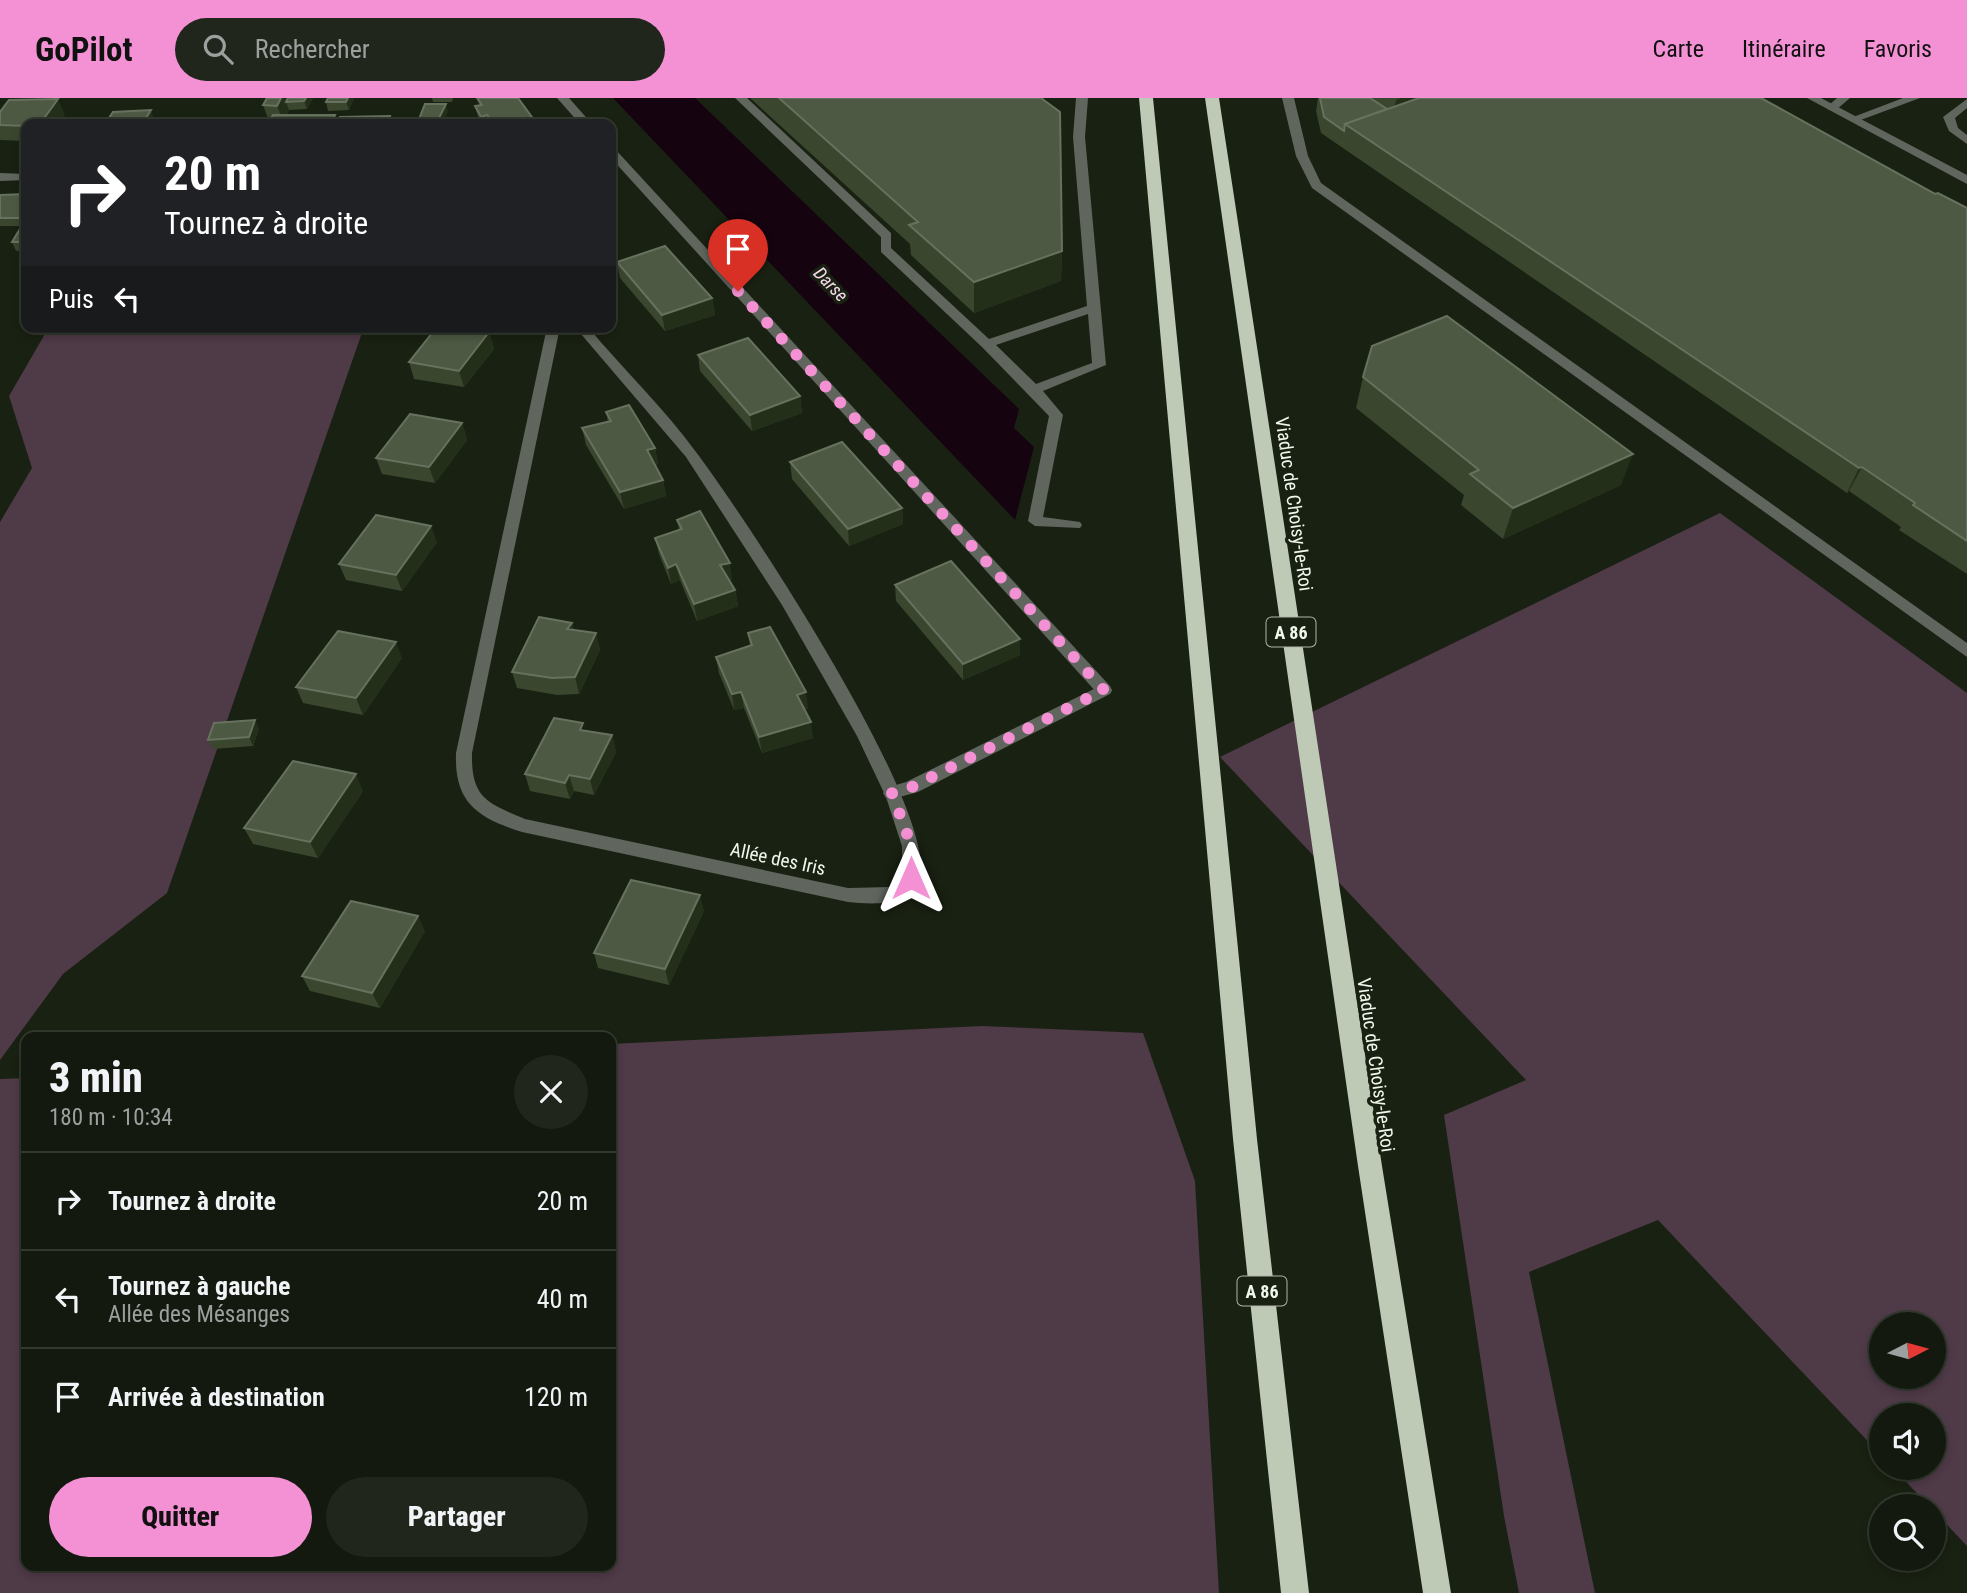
<!DOCTYPE html>
<html lang="fr">
<meta charset="utf-8">
<style>
:root{--surface:#13190e;--page:#20261c;--text:#f1f3f6;--muted:#9da09e;--line:#32382e;--accent:#f491d4}
body{margin:0;font-family:"Roboto Condensed",sans-serif;background:var(--page);color:var(--text);height:100vh;display:flex;flex-direction:column;font-size:26px;white-space:nowrap}
*{box-sizing:border-box;margin:0}
p{font-size:23px;color:var(--muted)}
.icon{flex:none;width:38px;height:38px;fill:none;stroke:currentColor;stroke-width:2;stroke-linecap:round;stroke-linejoin:round}
.map{position:relative;flex:1;overflow:hidden}
.side{position:absolute;left:21px;top:934px;width:595px;height:539px;display:flex;flex-direction:column;background:var(--surface);border-radius:14px;box-shadow:0 4px 10px #0003,0 0 0 2px var(--line)}
.side>*{flex:none}
.top-card{position:absolute;left:21px;top:21px;width:595px;height:214px;border-radius:14px;box-shadow:0 4px 10px #0003,0 0 0 2px var(--line);background:#202124;color:#fff;overflow:hidden}
.needle{width:46px;rotate:84deg}
.buttons{position:absolute;left:1869px;top:1214px;display:grid;gap:14px}
.buttons a{display:grid;place-items:center;width:77px;height:77px;border-radius:50%;background:var(--surface);box-shadow:0 4px 10px #0003,0 0 0 2px var(--line);font-size:35px}
.pin{position:absolute;display:grid;place-items:center;width:60px;height:60px;color:#fff;margin:-72px -30px;border-radius:50% 50% 50% 0;rotate:-45deg;box-shadow:0 0 7px #0007}
.pin .icon{rotate:45deg}
.me{position:absolute;width:77px;margin:-38px;rotate:0deg;stroke-linejoin:round;filter:drop-shadow(0 0 5px #0008)}
.turn{display:flex;align-items:center;gap:24px;height:147px;padding:0 28px;font-size:32px}
.turn .icon{width:91px;height:91px;stroke-width:2.5}
.turn b{display:block;font-size:49px;line-height:60px}
.then{display:flex;align-items:center;height:66px;padding:0 28px;background:#0003;gap:14px;font-size:26px}
.round{display:grid;place-items:center;flex:none;width:74px;height:74px;border-radius:37px;background:var(--page)}
.headline{display:flex;align-items:center;justify-content:space-between;height:119px;padding:0 28px}
h1{font-size:42px;font-weight:800;line-height:52px}
.action{display:flex;gap:14px;margin-top:auto;padding:14px 28px}
.action a{flex:1;height:80px;border-radius:42px;background:var(--accent);color:#111;font-size:28px;font-weight:800;line-height:80px;text-align:center}
.action a+a{background:var(--page);color:var(--text)}
ul{padding:0;list-style:none}
li{display:flex;align-items:center;gap:21px;height:98px;padding:0 28px;border-top:2px solid var(--line)}
li div{flex:1}
li b{display:block;font-size:26px}
li em{font-style:normal}
header{display:flex;align-items:center;gap:42px;box-sizing:border-box;height:98px;padding:0 35px;background:var(--accent);color:#111}
header strong{font-size:33px}
nav{display:flex;gap:38px;margin-inline-start:auto;font-size:24px}
.search{width:490px;height:63px;background:var(--page);display:flex;align-items:center;gap:18px;box-sizing:border-box;padding:0 24px;border-radius:38px;color:var(--muted);font-size:26px}
.map>svg:first-child{display:block}
</style>
<header>
<strong>GoPilot</strong>
<div class="search"><svg class="icon" aria-label="search" viewBox="0 0 24 24"><circle cx="10" cy="10" r="6"/><path d="M15 15l6 6"/></svg>Rechercher</div>
<nav><a>Carte</a><a>Itinéraire</a><a>Favoris</a></nav>
</header>
<div class="map">
<svg width="1967" height="1495" viewBox="0 0 1967 1495">
<rect width="100%" height="100%" fill="#192112"/>
<g fill="#4f3a47" fill-rule="evenodd">
<polygon points="49,229 364,229 167,795 63,876 0,962 0,424 32,370 9,298"/>
<path d="M1720,415L1967,595V1448L1934,1413V1409H1930L1893,1370H1934V1318H1881V1357L1658,1122L1529,1174L1595,1495H1519L1504,1418L1444,1017L1526,982L1220,659ZM1881,1227H1934V1279H1881Z"/>
<polygon points="982,928 1143,935 1195,1083 1219,1495 0,1495 0,981 26,980 26,1468 611,1468 611,946"/>
</g>
<polygon fill="#160310" points="613,0 695,0 1019,311 1014,330 1034,349 1015,422"/>
<g fill="none" stroke-linecap="round" stroke-linejoin="round">
<g fill="#60655d" fill-rule="evenodd">
<path d="M735,0H747L891,135V150L989,241L1087,208L1073,39L1076,0H1088L1085,39L1106,267L1043,293L1063,317L1043,419L1080,424L1082,427L1080,430L1035,428L1028,423L1049,318L982,249L881,154V139ZM1088,216L1092,265L1036,286L996,247Z"/>
<polygon points="1282,0 1294,0 1308,58 1321,85 1967,545 1967,559 1312,90 1296,58"/>
<polygon points="1837,0 1850,0 1836,12 1828,12 1828,8"/>
<polygon points="1903,0 1920,0 1858,23 1848,21"/>
<polygon points="1967,1 1967,10 1955,20 1958,30 1967,37 1967,46 1949,33 1943,19"/>
<polygon points="1104,586 1112,592 1110,596 918,694 892,701 886,700 883,695 886,690 906,684"/>
</g>
<g fill="#60655d" fill-rule="evenodd">
<polygon points="557,0 569,0 592,26 580,26"/>
<polygon points="1807,0 1821,0 1967,77 1967,86"/>
<polygon points="611,50 615,51 1110,588 1112,592 1110,596 1098,596 611,60"/>
<polygon points="0,75 26,76 26,82 0,83"/>
<path d="M547,229H560L472,655C471,700 487,705 525,721L848,790L890,789L902,780V748L886,699L857,638L782,507L686,359L575,229H588C623,271 664,310 696,354C743,416 942,715 919,782C910,810 870,806 848,804L522,734C478,720 454,705 456,655Z"/>
</g>
<g fill="#bec9b6" fill-rule="evenodd">
<polygon points="1139,0 1153,0 1257,1041 1309,1495 1281,1495 1233,1041"/>
<polygon points="1205,0 1219,0 1382,1068 1451,1495 1423,1495 1358,1068"/>
</g>
</g>
<g fill="#3a462e">
<polygon points="313,0 307,11 289,12 286,17 337,25 392,26 269,23 263,7"/>
<polygon points="354,0 349,12 328,13 326,4"/>
<polygon points="432,0 453,0 452,4 433,4"/>
<polygon points="477,0 537,26 480,26 475,8 479,7"/>
<polygon points="750,0 1041,0 1062,153 1061,183 974,215 911,157 910,146"/>
<polygon points="1318,0 1761,0 1935,96 1967,110 1967,476 1899,432 1901,429 1849,393 1847,395 1321,35 1316,13"/>
<polygon points="0,14 65,17 26,26 26,43 0,42"/>
<polygon points="113,14 154,20 150,26 175,26 105,26"/>
<polygon points="26,96 26,152 16,153 12,144 22,128 0,128 0,97"/>
<polygon points="617,164 712,200 715,217 665,233 620,180"/>
<polygon points="489,234 494,251 464,289 414,281 409,264"/>
<polygon points="698,257 800,298 802,315 752,333 700,273"/>
<polygon points="1363,279 1621,387 1503,441 1461,407 1464,397 1356,310"/>
<polygon points="606,314 655,350 658,366 655,367 663,382 666,398 624,411 586,347 582,330 608,324"/>
<polygon points="462,325 467,342 435,385 382,376 376,360"/>
<polygon points="790,364 902,410 903,426 849,448 792,381"/>
<polygon points="677,422 732,481 729,482 735,492 738,508 697,523 680,482 671,486 659,456 655,440 679,432"/>
<polygon points="437,444 402,493 346,482 339,466"/>
<polygon points="895,487 1020,541 1020,557 963,582 896,503"/>
<polygon points="572,525 574,532 596,535 600,552 579,596 557,597 517,590 512,574"/>
<polygon points="748,535 808,610 804,612 813,640 762,655 744,610 734,612 719,575 716,559 750,548"/>
<polygon points="402,560 363,617 303,605 296,589"/>
<polygon points="259,631 253,648 213,651 208,642"/>
<polygon points="585,633 612,637 616,654 594,697 574,693 570,701 530,693 525,676"/>
<polygon points="363,693 318,760 253,746 244,730"/>
<polygon points="704,813 669,887 598,870 594,855"/>
<polygon points="425,833 380,910 310,893 302,878"/>
</g>
<g fill="#242f1a">
<polygon points="281,0 294,0 286,4 289,12 283,23 277,8"/>
<polygon points="306,0 313,0 307,11 304,3"/>
<polygon points="348,0 354,0 349,12 346,4"/>
<polygon points="1401,0 1478,0 1390,31 1396,2"/>
<polygon points="58,1 65,17 58,26 40,26"/>
<polygon points="446,6 448,14 442,26 436,26"/>
<polygon points="151,12 154,20 150,26 149,26 146,20"/>
<polygon points="335,17 338,26 331,26"/>
<polygon points="487,17 489,26 482,26 481,19"/>
<polygon points="390,18 392,26 387,26"/>
<polygon points="127,20 130,26 123,26"/>
<polygon points="1062,153 1061,183 974,215 974,184"/>
<polygon points="712,200 715,217 665,233 662,217"/>
<polygon points="489,234 494,251 464,289 459,273"/>
<polygon points="800,298 802,315 752,333 750,317"/>
<polygon points="462,325 467,342 435,385 429,369"/>
<polygon points="655,350 658,366 651,369 647,352"/>
<polygon points="1633,356 1621,387 1503,441 1513,410"/>
<polygon points="1862,369 1849,393 1847,395 1859,370"/>
<polygon points="663,382 666,398 624,411 620,394"/>
<polygon points="902,410 903,426 849,448 848,431"/>
<polygon points="431,428 437,444 402,493 396,477"/>
<polygon points="730,465 732,481 723,483 720,467"/>
<polygon points="676,466 680,482 671,486 668,470"/>
<polygon points="735,492 738,508 697,523 694,506"/>
<polygon points="572,525 576,542 567,531"/>
<polygon points="596,535 600,552 579,596 575,579"/>
<polygon points="1020,541 1020,557 963,582 963,566"/>
<polygon points="396,544 402,560 363,617 356,600"/>
<polygon points="741,594 744,610 734,612 732,596"/>
<polygon points="806,594 808,610 799,614 797,597"/>
<polygon points="255,622 259,631 253,648 249,639"/>
<polygon points="811,624 813,640 762,655 759,639"/>
<polygon points="612,637 616,654 594,697 590,681"/>
<polygon points="356,676 363,693 318,760 310,744"/>
<polygon points="569,677 574,693 570,701 565,685"/>
<polygon points="700,797 704,813 669,887 665,871"/>
<polygon points="418,818 425,833 380,910 372,895"/>
</g>
<g fill="#4d5943" stroke="#67725e" stroke-width="2">
<polygon points="267,0 281,0 277,8 263,7"/>
<polygon points="288,0 306,0 304,3 286,4"/>
<polygon points="328,0 348,0 346,4 326,4"/>
<polygon points="477,0 518,0 537,26 494,26 487,17 481,19 475,8 482,7"/>
<polygon points="779,0 1041,0 1060,14 1062,153 974,184 909,127 918,124"/>
<polygon points="1320,0 1370,0 1387,11 1345,26 1344,33 1324,19"/>
<polygon points="1419,0 1761,0 1935,96 1938,95 1967,110 1967,443 1913,407 1915,405 1862,369 1859,370 1345,26"/>
<polygon points="58,1 40,26 26,26 26,28 0,27 0,14 9,2"/>
<polygon points="425,6 446,6 436,26 417,26"/>
<polygon points="151,12 146,20 127,20 123,26 105,26 113,14"/>
<polygon points="273,17 335,17 331,26 268,26"/>
<polygon points="390,18 387,26 337,26 340,19"/>
<polygon points="26,96 26,116 24,120 0,120 0,97"/>
<polygon points="26,121 26,144 12,144"/>
<polygon points="665,148 712,200 662,217 617,164"/>
<polygon points="1447,218 1633,356 1513,410 1470,376 1479,372 1363,279 1372,248"/>
<polygon points="437,229 459,229 489,234 459,273 409,264"/>
<polygon points="748,240 800,298 750,317 698,257"/>
<polygon points="629,307 655,350 647,352 663,382 620,394 582,330 611,323 606,314"/>
<polygon points="410,316 462,325 429,369 376,360"/>
<polygon points="842,344 902,410 848,431 790,364"/>
<polygon points="700,413 730,465 720,467 735,492 694,506 676,466 668,470 655,440 682,431 677,422"/>
<polygon points="376,417 431,428 396,477 339,466"/>
<polygon points="951,463 1020,541 963,566 895,487"/>
<polygon points="539,519 572,525 567,531 596,535 575,579 552,580 512,574"/>
<polygon points="770,529 806,594 797,597 811,624 759,639 741,594 732,596 716,559 752,547 748,535"/>
<polygon points="338,533 396,544 356,600 296,589"/>
<polygon points="554,620 583,625 580,632 612,637 590,681 569,677 565,685 525,676"/>
<polygon points="255,622 249,639 208,642 214,625"/>
<polygon points="293,663 356,676 310,744 244,730"/>
<polygon points="631,782 700,797 665,871 594,855"/>
<polygon points="351,803 418,818 372,895 302,878"/>
</g>
<g fill="none" stroke-linecap="round" stroke-linejoin="round">
<polyline stroke="#f491d4" stroke-width="12" stroke-dasharray="0 21.6" points="738,193 1104,592 912,689 892,695 913,752 911,780"/>
</g>
<g text-anchor="middle" dominant-baseline="central" stroke-width="7" stroke-linejoin="round" paint-order="stroke">
<g font-size="18" font-style="italic" fill="#fad9ee" stroke="#192112">
<text transform="translate(831 186) rotate(46)">Darse</text>
</g>
<g fill="#192112" stroke="#b0b7ab" stroke-width="2">
<rect x="1266.5" y="519.5" width="49" height="29" rx="5"/>
<rect x="1237.5" y="1178.5" width="49" height="29" rx="5"/>
</g>
<g font-size="18" font-weight="bold" fill="#f1f7ed">
<text x="1291" y="534">A 86</text>
<text x="1262" y="1193">A 86</text>
</g>
<g font-size="19" fill="#f1f7ed" stroke="#192112">
<text transform="translate(1294 406) rotate(82)">Viaduc de Choisy-le-Roi</text>
<text transform="translate(778 761) rotate(12)">Allée des Iris</text>
<text transform="translate(1376 967) rotate(82)">Viaduc de Choisy-le-Roi</text>
</g>
</g>
</svg>
<div class="buttons">
<a><svg class="needle" viewBox="-14 -14 28 28"><path d="M0-13l5 13h-10z" fill="#e53935"/><path d="M0 13l5-13h-10z" fill="#9da09e"/></svg></a>
<a><svg class="icon" aria-label="sound" viewBox="0 0 24 24"><path d="M4 9h4l5-4v14l-5-4H4zM17 9q2 3 0 6"/></svg></a>
<a><svg class="icon" aria-label="search" viewBox="0 0 24 24"><circle cx="10" cy="10" r="6"/><path d="M15 15l6 6"/></svg></a>
</div>
<div class="pin" style="left:738px;top:193px;background:#d93025"><svg class="icon" aria-label="arrive" viewBox="0 0 24 24"><path d="M6 21V4h12l-3 4 3 4H6"/></svg></div>
<svg class="me" style="left:911px;top:780px" viewBox="-20 -20 40 40"><path d="M0-17L14 15 0 8-14 15z" fill="#f491d4" stroke="#fff" stroke-width="4"/></svg>
<div class="top-card">
<div class="turn"><svg class="icon" aria-label="right" viewBox="0 0 24 24"><path d="M7 20v-9h11M14 6l5 5-5 5"/></svg><div><b>20 m</b>Tournez à droite</div></div>
<div class="then">Puis<svg class="icon" aria-label="left" viewBox="0 0 24 24"><path d="M17 20v-9H6M10 6l-5 5 5 5"/></svg></div>
</div>
<section class="side">
<div class="headline"><div><h1>3 min</h1><p>180 m · 10:34</p></div><a class="round"><svg class="icon" aria-label="close" viewBox="0 0 24 24"><path d="M6 6l12 12M18 6L6 18"/></svg></a></div>
<ul>
<li><svg class="icon" aria-label="right" viewBox="0 0 24 24"><path d="M7 20v-9h11M14 6l5 5-5 5"/></svg><div><b>Tournez à droite</b></div><em>20 m</em></li>
<li><svg class="icon" aria-label="left" viewBox="0 0 24 24"><path d="M17 20v-9H6M10 6l-5 5 5 5"/></svg><div><b>Tournez à gauche</b><p>Allée des Mésanges</p></div><em>40 m</em></li>
<li><svg class="icon" aria-label="arrive" viewBox="0 0 24 24"><path d="M6 21V4h12l-3 4 3 4H6"/></svg><div><b>Arrivée à destination</b></div><em>120 m</em></li>
</ul>
<div class="action"><a>Quitter</a><a>Partager</a></div>
</section>
</div>
